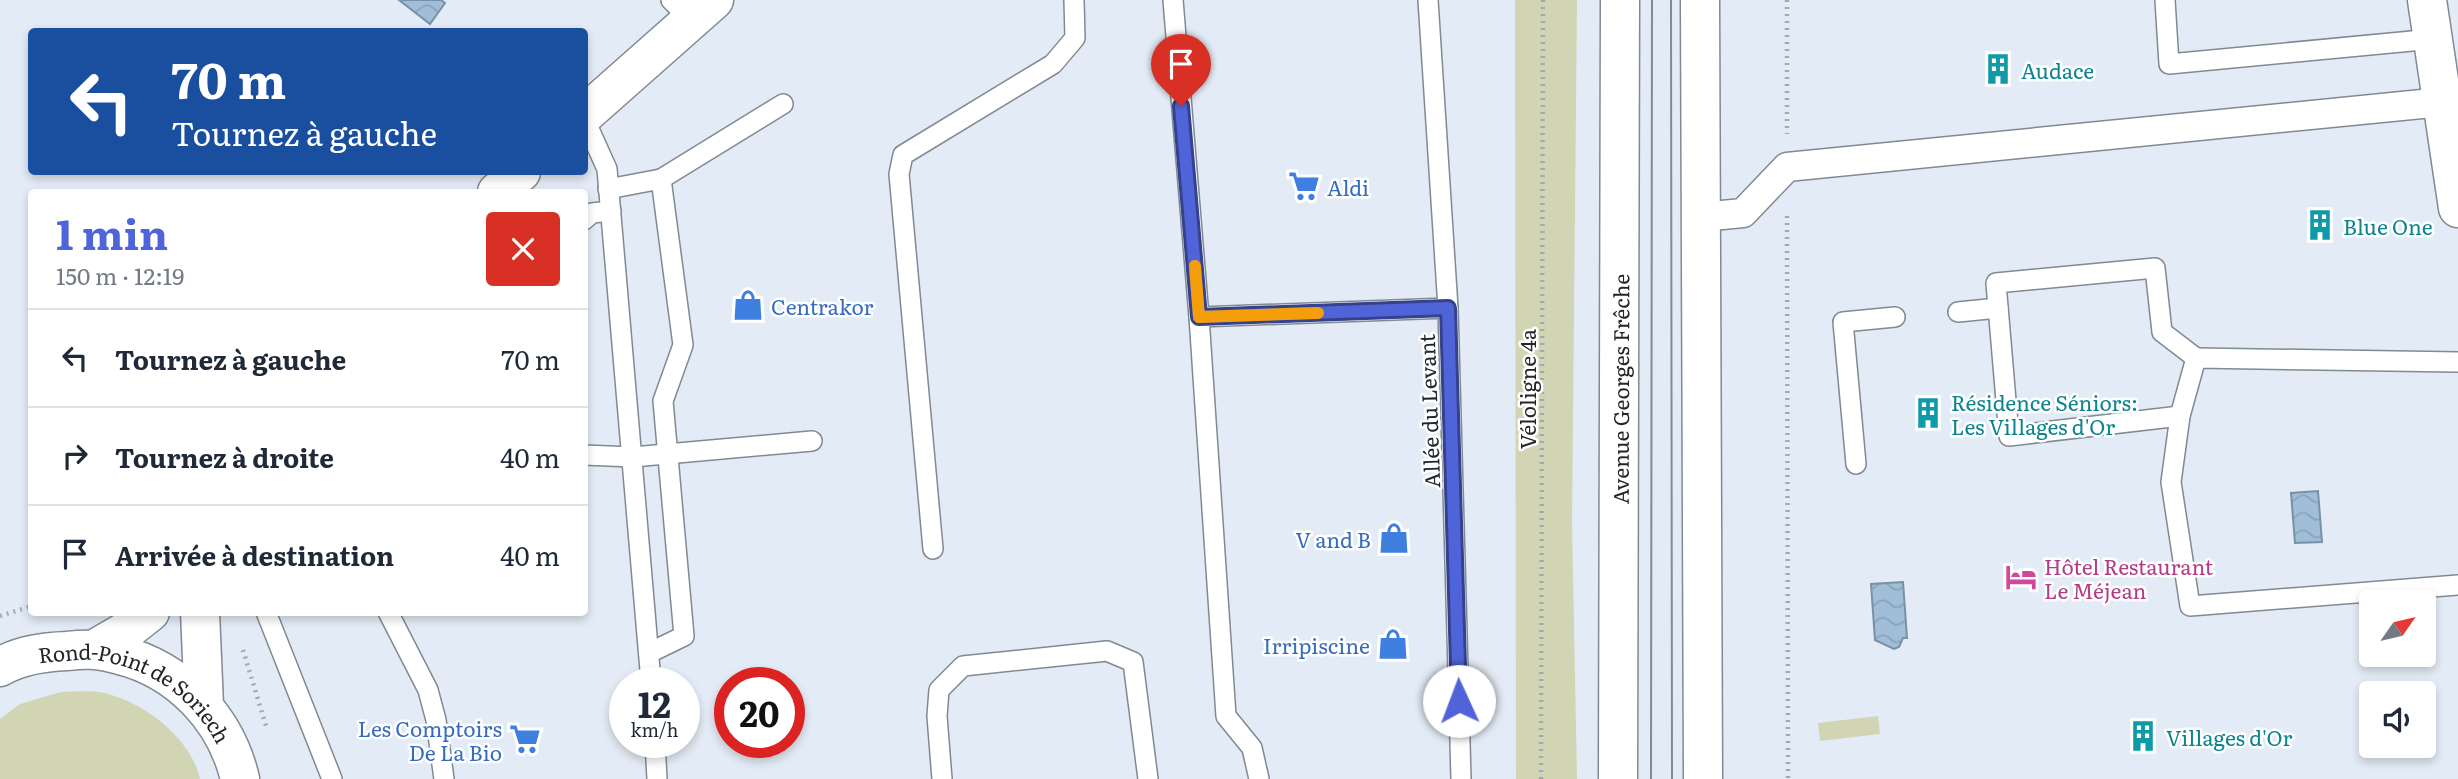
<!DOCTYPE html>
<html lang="fr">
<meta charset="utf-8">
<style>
:root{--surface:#fff;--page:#f6f6f7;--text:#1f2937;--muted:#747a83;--line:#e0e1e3;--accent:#5064d9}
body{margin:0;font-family:Literata,serif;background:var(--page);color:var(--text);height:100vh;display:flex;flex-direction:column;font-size:26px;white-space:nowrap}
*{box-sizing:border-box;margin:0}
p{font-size:23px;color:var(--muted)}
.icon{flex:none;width:38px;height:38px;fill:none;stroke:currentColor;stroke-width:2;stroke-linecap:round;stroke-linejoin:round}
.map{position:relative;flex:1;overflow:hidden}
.details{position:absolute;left:28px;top:189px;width:560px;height:427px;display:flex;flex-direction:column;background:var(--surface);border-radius:7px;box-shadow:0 4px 10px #0003}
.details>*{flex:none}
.guide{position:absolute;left:28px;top:28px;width:560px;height:147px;border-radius:7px;box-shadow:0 4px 10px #0003;background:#1a4fa0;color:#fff;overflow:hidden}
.needle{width:46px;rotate:56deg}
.buttons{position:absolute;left:2359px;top:590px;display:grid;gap:14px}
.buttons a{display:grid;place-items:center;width:77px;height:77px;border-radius:7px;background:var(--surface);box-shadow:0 4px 10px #0003;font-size:35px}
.speed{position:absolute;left:609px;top:667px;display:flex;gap:14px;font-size:35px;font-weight:700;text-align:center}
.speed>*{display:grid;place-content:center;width:91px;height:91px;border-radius:50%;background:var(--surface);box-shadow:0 4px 10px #0003;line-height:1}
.speed small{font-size:18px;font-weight:400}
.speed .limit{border:10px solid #d22;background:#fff;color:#111}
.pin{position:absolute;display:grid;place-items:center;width:60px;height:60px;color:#fff;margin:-72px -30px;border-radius:50% 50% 50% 0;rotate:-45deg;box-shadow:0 0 7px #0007}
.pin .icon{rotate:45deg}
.me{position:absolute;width:77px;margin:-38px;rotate:358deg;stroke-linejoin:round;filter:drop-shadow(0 0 5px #0008)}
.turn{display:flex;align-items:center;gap:24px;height:147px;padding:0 28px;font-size:32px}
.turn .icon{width:91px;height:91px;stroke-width:2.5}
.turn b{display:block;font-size:49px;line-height:60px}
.round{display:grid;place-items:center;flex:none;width:74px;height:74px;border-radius:7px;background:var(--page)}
.head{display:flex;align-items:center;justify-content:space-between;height:119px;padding:0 28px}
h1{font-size:42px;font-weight:700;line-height:52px;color:var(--accent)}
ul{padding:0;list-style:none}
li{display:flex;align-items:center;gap:21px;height:98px;padding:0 28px;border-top:2px solid var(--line)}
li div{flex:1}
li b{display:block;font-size:26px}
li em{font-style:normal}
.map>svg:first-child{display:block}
</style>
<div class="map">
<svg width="2458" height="779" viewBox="0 0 2458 779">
<defs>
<pattern id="water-waves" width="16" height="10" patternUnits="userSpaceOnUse" patternTransform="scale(1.75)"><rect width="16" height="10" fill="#a0bed8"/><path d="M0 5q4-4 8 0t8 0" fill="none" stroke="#8aa3ba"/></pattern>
</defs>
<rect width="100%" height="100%" fill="#e3ebf6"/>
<g fill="#d1d5b3">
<polygon points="1515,0 1577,0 1572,524 1577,779 1516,779"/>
<path d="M61,692C74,692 91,690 104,693C144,702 191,738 200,779H0V719L20,704Z"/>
<polygon points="1878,716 1880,734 1820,741 1818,723"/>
</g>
<g fill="url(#water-waves)" stroke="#7a91a4" stroke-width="2">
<polygon points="399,0 441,0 445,3 430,24"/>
<polygon points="2318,491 2322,542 2295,543 2291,493"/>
<polygon points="1903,582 1907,638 1903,638 1899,647 1894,649 1875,640 1871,584"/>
</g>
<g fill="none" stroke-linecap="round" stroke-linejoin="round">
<defs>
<g id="service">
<polyline points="671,0 692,21"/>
<polyline points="1173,0 1199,317 1226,716 1252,748 1259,779"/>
<polyline points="1428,0 1448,308 1461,779"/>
<polyline points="2165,0 2169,64 2433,39"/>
<polyline points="584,118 607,169 651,682"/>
<polyline points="608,189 661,179 783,104"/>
<polyline points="584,220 592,213 611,211"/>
<polyline points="1958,312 1998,308"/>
<polyline points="1199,317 1448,308"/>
<polyline points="2458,362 2196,358 2180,416 2171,482 2190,606 2458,585"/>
<polyline points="2180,416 2009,436 1996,283 2155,268 2162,332 2196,358"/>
<polyline points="584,455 633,457 812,441"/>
<polyline points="1856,464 1843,322 1895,317"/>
<polyline points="933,549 899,174 903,155 1053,64 1075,38 1074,0"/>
<polyline points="266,612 332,779"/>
<polyline points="388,612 428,690 436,720 444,779"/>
<polyline points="649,653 684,636 663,401 683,345 661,179"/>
<polyline points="655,742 657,779"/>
<polyline points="942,779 937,716 939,690 963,666 1107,651 1133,662 1148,779"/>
</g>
<polyline id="pedestrian" points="1701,217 1743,213 1787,167 2442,102"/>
<polyline id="tertiary" points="2427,0 2458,208"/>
<g id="secondary">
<polyline points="584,115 714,0"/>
<polyline points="497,192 521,172"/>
<polyline points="200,612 204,705"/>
<polyline points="95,649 126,631 150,612"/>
<path id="s1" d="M0,667C20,655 44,652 67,651C76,650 85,649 93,650C102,650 111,653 120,655C180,670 226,719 240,779"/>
</g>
<g id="primary">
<polyline points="1700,0 1703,779"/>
<path id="s2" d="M1618,779L1620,0"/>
</g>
</defs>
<use href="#service" stroke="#818992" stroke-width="22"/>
<use href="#pedestrian" stroke="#818992" stroke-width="31"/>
<use href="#tertiary" stroke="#818992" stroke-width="41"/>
<use href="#secondary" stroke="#818992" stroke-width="41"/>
<use href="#primary" stroke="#818992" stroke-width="41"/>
<g stroke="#a2a9b1" stroke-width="4.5" stroke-dasharray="2 5" stroke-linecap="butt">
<polyline points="1787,0 1787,134"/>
<polyline points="1787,216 1788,779"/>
<polyline points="0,616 32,606"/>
<polyline points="243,650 267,729"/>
<polyline points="1541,779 1543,0"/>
</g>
<use href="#service" stroke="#fff" stroke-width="19"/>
<use href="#pedestrian" stroke="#fff" stroke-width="28"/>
<use href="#tertiary" stroke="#fff" stroke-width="38"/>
<use href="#secondary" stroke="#fff" stroke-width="38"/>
<use href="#primary" stroke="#fff" stroke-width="38"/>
<g stroke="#848a91" stroke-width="2">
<polyline points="1671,0 1672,779"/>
<polyline points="1651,779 1652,0"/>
</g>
</g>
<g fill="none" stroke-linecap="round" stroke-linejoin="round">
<defs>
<polyline id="route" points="1181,106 1199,317 1448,308 1459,701"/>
</defs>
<use href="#route" stroke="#34418d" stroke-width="18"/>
<use href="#route" stroke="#5064d9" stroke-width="12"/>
<polyline stroke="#f59e0b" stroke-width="12" points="1195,266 1199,317 1318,313"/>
</g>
<defs>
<symbol id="building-bare" viewBox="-9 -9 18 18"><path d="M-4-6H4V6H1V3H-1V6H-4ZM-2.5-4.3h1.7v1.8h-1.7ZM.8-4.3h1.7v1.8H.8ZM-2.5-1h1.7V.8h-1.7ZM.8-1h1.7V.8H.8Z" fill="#0f9aa8" stroke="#fff" stroke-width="2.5" paint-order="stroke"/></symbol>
<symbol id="supermarket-bare" viewBox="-9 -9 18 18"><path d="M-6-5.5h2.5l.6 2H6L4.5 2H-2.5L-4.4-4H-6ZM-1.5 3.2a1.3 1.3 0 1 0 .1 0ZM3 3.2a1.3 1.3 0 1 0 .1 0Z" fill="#3f7fe0" stroke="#fff" stroke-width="2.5" paint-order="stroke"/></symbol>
<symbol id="shop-bare" viewBox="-9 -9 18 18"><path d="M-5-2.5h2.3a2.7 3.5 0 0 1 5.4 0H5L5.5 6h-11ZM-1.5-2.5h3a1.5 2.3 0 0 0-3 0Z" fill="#3f7fe0" stroke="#fff" stroke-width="2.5" paint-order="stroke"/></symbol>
<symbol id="hotel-bare" viewBox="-9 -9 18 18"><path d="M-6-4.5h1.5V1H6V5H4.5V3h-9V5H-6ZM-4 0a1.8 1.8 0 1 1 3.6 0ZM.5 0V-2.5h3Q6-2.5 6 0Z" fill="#d1479c" stroke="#fff" stroke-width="2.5" paint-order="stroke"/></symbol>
</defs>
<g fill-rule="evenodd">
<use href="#building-bare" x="1976" y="47" width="44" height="44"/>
<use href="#supermarket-bare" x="1282" y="164" width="44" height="44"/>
<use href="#building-bare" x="2298" y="203" width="44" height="44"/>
<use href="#shop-bare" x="726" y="283" width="44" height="44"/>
<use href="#building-bare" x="1906" y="391" width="44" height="44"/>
<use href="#shop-bare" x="1372" y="516" width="44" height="44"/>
<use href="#hotel-bare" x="1999" y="555" width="44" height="44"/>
<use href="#shop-bare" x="1371" y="622" width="44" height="44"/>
<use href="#building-bare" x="2121" y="714" width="44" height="44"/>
<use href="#supermarket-bare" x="503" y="717" width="44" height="44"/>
</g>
<g text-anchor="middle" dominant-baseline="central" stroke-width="5" stroke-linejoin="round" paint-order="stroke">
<g font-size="21" fill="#0d838f" stroke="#fff" text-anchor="start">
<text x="2021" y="69">Audace</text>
<text x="2343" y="225">Blue One</text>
<text x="1951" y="401">Résidence Séniors:<tspan x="1951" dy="24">Les Villages d'Or</tspan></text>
<text x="2166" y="736">Villages d'Or</text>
</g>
<g font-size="21" fill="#366cbe" stroke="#fff" text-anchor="end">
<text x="1327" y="186" text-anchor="start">Aldi</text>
<text x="771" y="305" text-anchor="start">Centrakor</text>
<text x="1371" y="538">V and B</text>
<text x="1370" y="644">Irripiscine</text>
<text x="502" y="727">Les Comptoirs<tspan x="502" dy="24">De La Bio</tspan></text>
</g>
<g font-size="21" fill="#23272a" stroke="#fff">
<text transform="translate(1526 389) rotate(-90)">Véloligne 4a</text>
<text stroke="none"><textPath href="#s2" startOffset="390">Avenue Georges Frêche</textPath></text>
<text transform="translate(1428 411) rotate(-92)">Allée du Levant</text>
<text stroke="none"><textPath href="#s1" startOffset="152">Rond-Point de Soriech</textPath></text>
</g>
<g font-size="21" fill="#b23c85" stroke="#fff" text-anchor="start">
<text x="2044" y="565">Hôtel Restaurant<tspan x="2044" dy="24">Le Méjean</tspan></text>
</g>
</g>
</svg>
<div class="buttons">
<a><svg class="needle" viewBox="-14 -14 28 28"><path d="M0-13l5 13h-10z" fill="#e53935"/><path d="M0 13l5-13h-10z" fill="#747a83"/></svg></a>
<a><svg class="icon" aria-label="sound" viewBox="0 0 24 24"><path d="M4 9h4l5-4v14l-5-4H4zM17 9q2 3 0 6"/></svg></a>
</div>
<div class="speed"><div>12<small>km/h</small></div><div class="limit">20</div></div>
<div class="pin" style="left:1181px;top:106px;background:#d93025"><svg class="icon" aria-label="arrive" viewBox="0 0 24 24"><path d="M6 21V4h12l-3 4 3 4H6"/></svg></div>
<svg class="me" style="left:1459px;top:701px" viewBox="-20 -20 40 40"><circle r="19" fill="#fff"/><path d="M0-13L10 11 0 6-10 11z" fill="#5064d9"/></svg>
<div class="guide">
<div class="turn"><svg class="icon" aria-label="left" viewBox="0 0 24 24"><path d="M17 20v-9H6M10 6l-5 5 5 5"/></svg><div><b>70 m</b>Tournez à gauche</div></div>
</div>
<section class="details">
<div class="head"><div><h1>1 min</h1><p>150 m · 12:19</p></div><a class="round" style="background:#d93025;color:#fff"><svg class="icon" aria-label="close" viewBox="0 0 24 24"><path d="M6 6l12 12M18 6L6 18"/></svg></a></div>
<ul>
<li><svg class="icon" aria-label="left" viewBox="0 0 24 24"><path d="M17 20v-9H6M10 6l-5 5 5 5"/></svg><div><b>Tournez à gauche</b></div><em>70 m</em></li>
<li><svg class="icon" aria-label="right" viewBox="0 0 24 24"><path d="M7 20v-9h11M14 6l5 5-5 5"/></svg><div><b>Tournez à droite</b></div><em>40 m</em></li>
<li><svg class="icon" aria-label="arrive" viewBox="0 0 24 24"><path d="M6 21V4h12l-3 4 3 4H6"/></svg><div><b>Arrivée à destination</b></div><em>40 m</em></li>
</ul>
</section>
</div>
